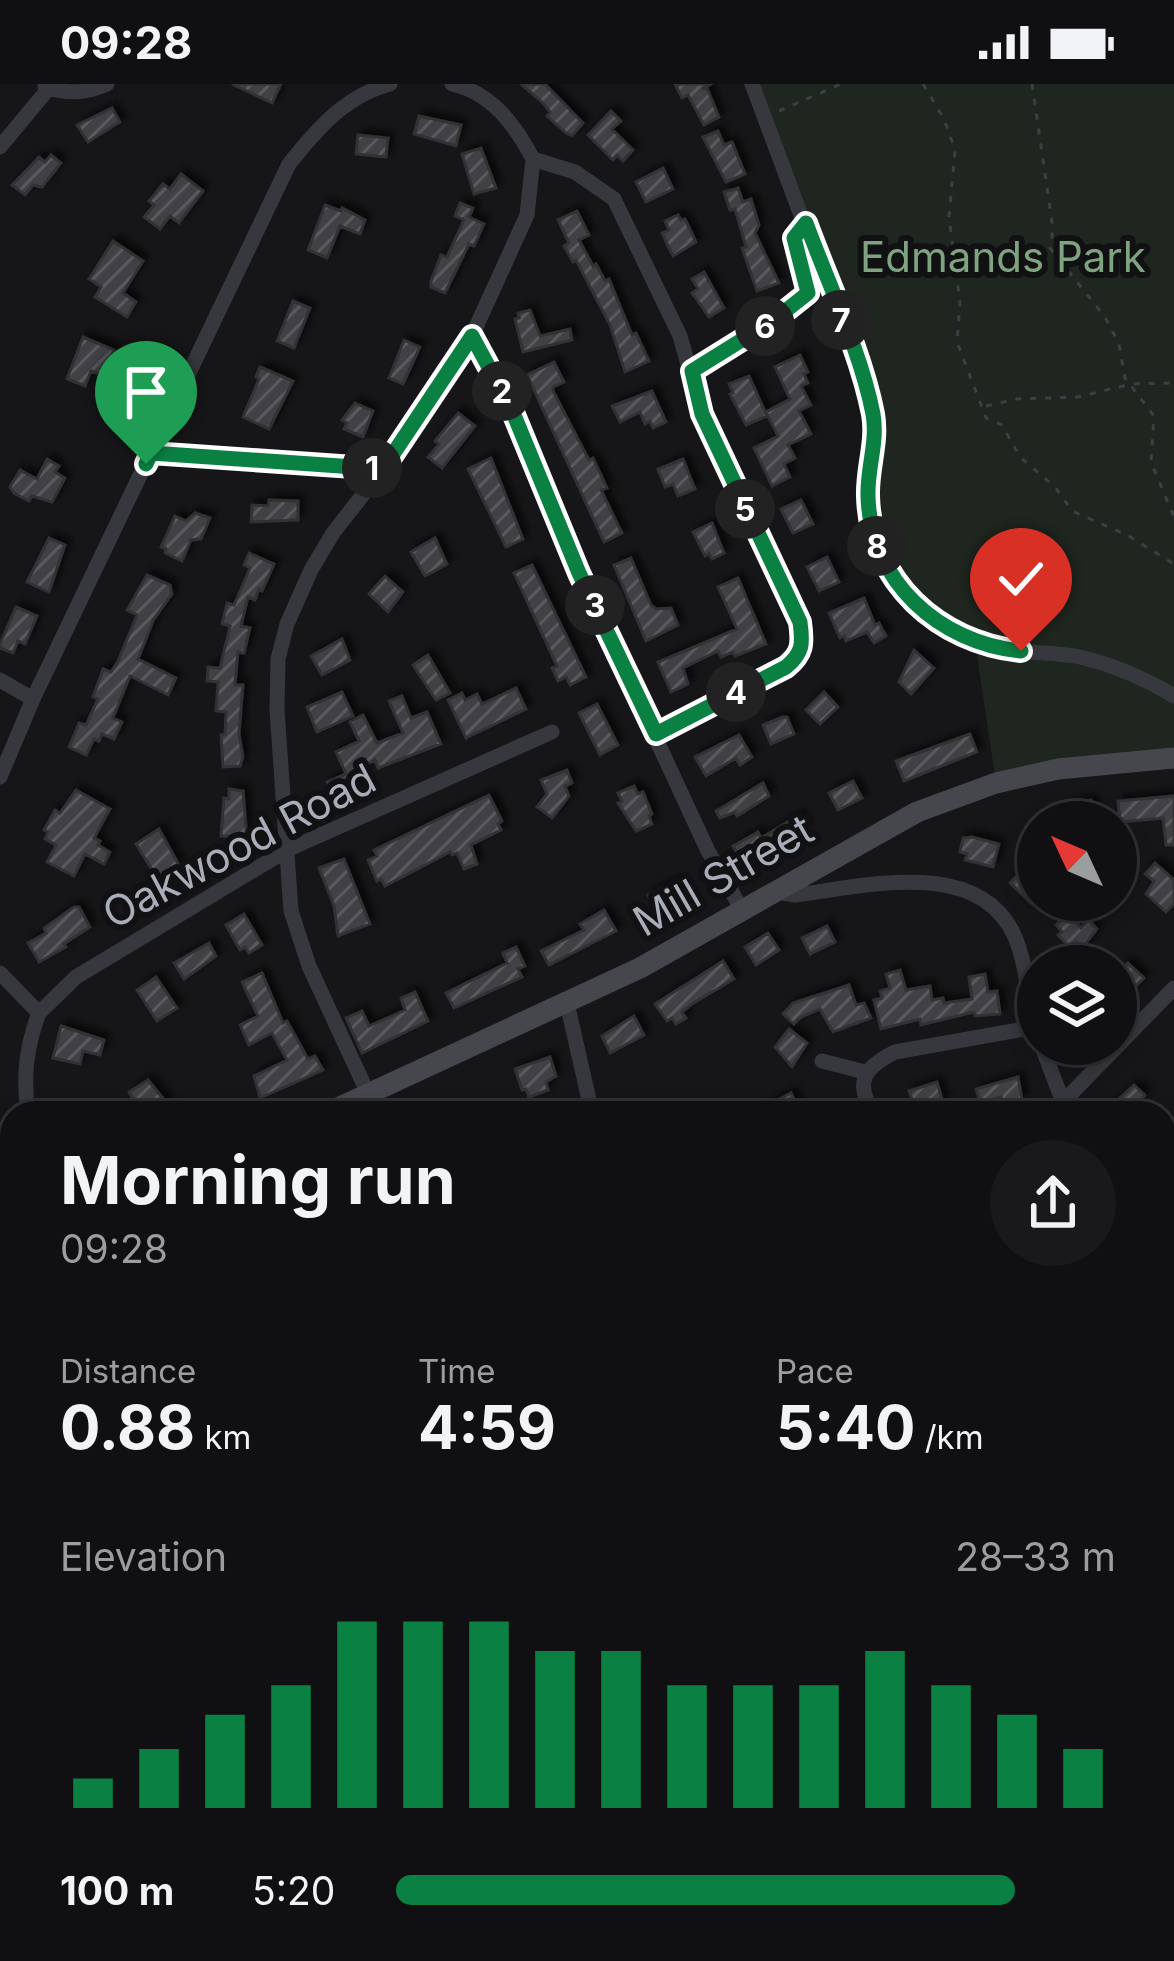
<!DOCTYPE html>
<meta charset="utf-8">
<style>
body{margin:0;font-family:Inter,sans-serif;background:#19191b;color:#f1f3f6;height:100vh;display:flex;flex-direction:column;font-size:45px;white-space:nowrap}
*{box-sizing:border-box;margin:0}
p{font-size:39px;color:#9c9d9f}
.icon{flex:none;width:66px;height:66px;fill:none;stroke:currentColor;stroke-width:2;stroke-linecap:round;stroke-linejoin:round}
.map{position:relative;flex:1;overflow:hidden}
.panel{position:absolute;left:0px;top:1017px;width:1176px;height:861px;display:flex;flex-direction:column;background:#101012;border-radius:36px 36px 0 0;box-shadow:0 6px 18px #0003,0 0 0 3px #303032}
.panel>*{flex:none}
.needle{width:78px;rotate:314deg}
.tools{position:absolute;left:1017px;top:717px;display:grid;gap:24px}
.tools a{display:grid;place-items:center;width:120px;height:120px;border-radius:50%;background:#101012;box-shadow:0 6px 18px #0003,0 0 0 3px #303032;font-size:60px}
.pin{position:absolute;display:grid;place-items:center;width:102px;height:102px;color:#fff;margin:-123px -51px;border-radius:50% 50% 50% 0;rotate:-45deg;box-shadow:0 0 12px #0007}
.pin .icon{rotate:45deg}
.km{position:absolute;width:60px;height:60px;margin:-30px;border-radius:50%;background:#222;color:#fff;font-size:33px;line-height:60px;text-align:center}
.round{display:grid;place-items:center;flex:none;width:126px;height:126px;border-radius:63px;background:#19191b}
.summary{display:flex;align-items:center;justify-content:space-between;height:204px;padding:0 60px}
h1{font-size:66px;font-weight:700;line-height:90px}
.metrics{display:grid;grid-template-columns:repeat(3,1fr);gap:18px;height:204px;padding:12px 60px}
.metrics div{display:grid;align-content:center}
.metrics b{font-size:60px;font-weight:700}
.metrics small{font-size:33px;font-weight:400}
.metrics p{font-size:33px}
.chart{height:336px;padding:24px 60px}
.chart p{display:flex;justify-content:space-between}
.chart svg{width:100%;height:216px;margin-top:12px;stroke:#0b8043;stroke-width:6}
ul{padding:0 60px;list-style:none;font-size:39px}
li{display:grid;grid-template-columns:192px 144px 1fr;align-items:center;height:90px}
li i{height:30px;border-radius:15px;background:#0b8043}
.status{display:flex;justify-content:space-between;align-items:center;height:84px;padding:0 60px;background:#101012;direction:ltr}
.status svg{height:33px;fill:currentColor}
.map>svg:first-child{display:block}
.park{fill:#1e261f}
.water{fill:url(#water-waves)}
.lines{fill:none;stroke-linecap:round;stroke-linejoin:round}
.stream{stroke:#2c353c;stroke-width:4.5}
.building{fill:url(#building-hatch);stroke:#303034;stroke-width:3;filter:url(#shadow)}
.path{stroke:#3d3f44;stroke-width:3;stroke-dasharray:6 9;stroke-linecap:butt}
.street{stroke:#37383d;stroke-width:15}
.secondary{stroke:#45474d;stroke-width:21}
.primary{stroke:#53555c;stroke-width:24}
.route-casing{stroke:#fff;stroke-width:24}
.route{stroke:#0b8043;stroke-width:15}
.labels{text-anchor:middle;stroke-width:12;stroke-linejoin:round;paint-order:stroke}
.park-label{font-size:42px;fill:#7fa381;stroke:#111113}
.street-label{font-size:42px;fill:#a8adb8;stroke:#111113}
</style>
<div class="status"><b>09:28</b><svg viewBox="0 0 49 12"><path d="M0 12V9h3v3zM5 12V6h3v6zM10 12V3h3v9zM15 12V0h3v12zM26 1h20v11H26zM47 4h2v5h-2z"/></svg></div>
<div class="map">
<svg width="1174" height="1877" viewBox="0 0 1174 1877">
<defs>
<pattern id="water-waves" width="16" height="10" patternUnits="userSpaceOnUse" patternTransform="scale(3)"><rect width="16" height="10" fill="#2c353c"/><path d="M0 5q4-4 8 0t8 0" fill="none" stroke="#485056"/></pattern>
<pattern id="building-hatch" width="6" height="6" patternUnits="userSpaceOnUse" patternTransform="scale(3)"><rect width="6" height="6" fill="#404145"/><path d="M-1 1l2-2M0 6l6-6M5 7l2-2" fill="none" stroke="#595a5e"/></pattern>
<filter id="shadow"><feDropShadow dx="5.5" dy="-5.5" stdDeviation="3" flood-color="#0009"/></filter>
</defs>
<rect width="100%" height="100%" fill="#161618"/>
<path class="park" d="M752,0H1174V674L996,699L975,558L927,531L878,462L874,352Z
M12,1356V1498L0,1499V1361Z"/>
<path class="water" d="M460,1866H600L602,1877H462Z"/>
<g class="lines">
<path class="stream" d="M0,1391L12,1407"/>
</g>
<path class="building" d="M232,0H281L272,19Z
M521,0H545L583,39L572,52L566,49L547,32L550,28L543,19Z
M675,0H711L702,5L707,4L719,33L704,41L688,11L682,14Z
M112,24L120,38L88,58L77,41Z
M611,27L621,37L612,45L633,66L623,77L617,71L613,76L588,51Z
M419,32L461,41L456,62L414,50Z
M718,47L724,61L732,58L745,90L726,98L703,53Z
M358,51L388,54L386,73L356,70Z
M481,64L496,104L474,110L462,70Z
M51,71L61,79L42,103L33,101L25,111L12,101L39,73L45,78Z
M663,84L673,105L646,118L636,98Z
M181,90L203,107L179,139L170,132L160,145L144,133L154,121L149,117L163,100L170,105Z
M738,104L743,118L751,115L759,141L755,149L779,199L757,207L742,164L746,163L735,125L730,126L724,108Z
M460,119L473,124L469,133L484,140L474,162L469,160L445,209L431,203V197L441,171L447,173L464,136L455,132Z
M325,121L341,127L342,124L365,136L360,150L340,142L327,174L308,166Z
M577,127L589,151L579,156L593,182L596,180L605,197L609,195L632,251L636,249L649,277L625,288L610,241L576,176L573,178L564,162L569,159L558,136Z
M678,131L681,136L685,135L696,158L673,172L662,149L669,146L665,137Z
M113,157L143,177L123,209L136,218L127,233L95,213L101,203L89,195Z
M704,188L724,224L709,233L692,209L698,205L692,195Z
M293,217L310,224L294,264L277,257Z
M530,226L540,252L570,245L572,256L523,268L515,235L519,234L518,229Z
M83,253L114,266L104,292L91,287L85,302L67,295Z
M404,256L420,263L403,300L389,294Z
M800,271L808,288L804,290L808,299L801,302L811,321L799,327L811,350L788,361L795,374L784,380L790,393L772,402L754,364L778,352L766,328L790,315L775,283Z
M554,278L564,298L553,303V307L589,376L593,374L607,404L601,406L622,449L604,458L527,291Z
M260,283L293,297L269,345L243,333L259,295L256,293Z
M749,292L767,332L746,341L730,310L733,309L729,300Z
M652,307L666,338L653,344L650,337L645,340L640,328L620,338L612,322Z
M355,319L373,327L363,353L344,345L347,339L342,336Z
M458,329L475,342L442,384L428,373L439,360L435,357Z
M491,374L523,455L506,463L468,385Z
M47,375L59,382L55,388L65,394L52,418L32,412L29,417L14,409L10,403L20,386L37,395Z
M683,375L695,405L678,412L673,400L665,403L658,385Z
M269,416L298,417V436L251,438L252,421L268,422Z
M801,416L813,440L793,449L781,425Z
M195,429L210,434L201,455L191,456L182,477L165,469L166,465L161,463L175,432L186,437Z
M712,439L724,469L712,475L709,470L705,472L693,448Z
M49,454L65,461L49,508L27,498Z
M435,454L447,480L425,492L411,468Z
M249,469L274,480L262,507L259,505L255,516L248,513L241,542L250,544L244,569L238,568L235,601H243L239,650L243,673L240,682L223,683L221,651L225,650L226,628L216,627L218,598L207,597L208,583L220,584L230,542L222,540L227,519L234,521L250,484L244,481Z
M827,473L839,498L819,507L807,483Z
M631,474L651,521L656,525L671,524L678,541L646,557L614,481Z
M532,481L586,593L570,601L566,593L558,597L552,584L557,582L514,489Z
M147,491L170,501L172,510L154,535L138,575L176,594L168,611L130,592L113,634L122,638L114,655L102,650L99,657L94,655L86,671L69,663L79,639L86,641L98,615L93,613L103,585L111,588L118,577L137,531L127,526Z
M385,492L403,508L388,528L369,510Z
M738,494L766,560L735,572L733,568L721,573L718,567L683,584L688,600L671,608L658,578L737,545L718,503Z
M864,514L875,541L879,539L886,552L874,559L867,548L846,557L844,552L840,554L829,529Z
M16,523L37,532L25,560L18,557L13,569L0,564V560Z
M342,555L350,576L322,591L311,572Z
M914,566L934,584L911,610L899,598Z
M428,571L450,609L436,616L413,581Z
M516,604L526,625L466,654L448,616L462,609L465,616L477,610L482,620Z
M342,608L353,632L317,648L307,623Z
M824,608L838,623L820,640L806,626Z
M402,612L411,634L427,628L441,660L378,684L375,676L352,688L360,706L335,716L327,698L346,690L336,668L359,657L350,638L363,631L377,659L403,649L389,617Z
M597,620L618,661L600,671L579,629Z
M782,633H787L794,650L771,660L763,641Z
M970,650L977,668L904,697L896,677Z
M739,651L752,673L740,681L736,674L706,692L695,673Z
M567,686L572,699L565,702L569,712L552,734L537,723L547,710L541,696Z
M853,697L862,714L838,726L829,709Z
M763,699L769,712L737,732L735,728L720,734L716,727Z
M634,702L638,710L643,708L652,730L649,732L652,740L636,747L618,719L622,717L618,709Z
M229,705L243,707L247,754L221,752L224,714L229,715Z
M76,706L110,725L94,754L100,757L98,761L110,768L104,780L85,770L74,792L47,778L56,761L45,755L48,748L44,746L55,726L60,729Z
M489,711L502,737L498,740L501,746L471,761L477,780L464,785L457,769L452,771L450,768L385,802L381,795L377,797L368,776L377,772L374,766Z
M1174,712V761H1166L1163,734L1120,738L1118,717Z
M1091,716L1097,735L1065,738L1061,724Z
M799,731L806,742L744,781L733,762L758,748L761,754Z
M159,745L179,781L159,797L136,760Z
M972,753L999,760L993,783L965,776L967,770L960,768L963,754Z
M344,775L370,840L338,852L334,822L319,784Z
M1155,779L1174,796V820L1166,828L1146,810L1154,797L1145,790Z
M1024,784L1038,797V812L1031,819L1010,799Z
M675,797L685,815L658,829L648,811Z
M74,823H79L90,843L64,860L66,863L39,878L28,859L46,849L44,844Z
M604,826L616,847L549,881L541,867L584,846L580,840Z
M244,830L262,861L249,869L245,863L240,866L226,841Z
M1069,830L1081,844L1089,836L1097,845L1082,864L1076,858L1069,863L1058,851L1062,848L1056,841Z
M827,842L835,858L810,870L802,854Z
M768,849L779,866L756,881L745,863Z
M209,859L216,872L184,895L174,879Z
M516,863L525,882L518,885L522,893L454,924L446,909L507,879L503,869Z
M723,877L734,895L692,920L682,928L686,934L676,940L672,934L667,937L655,920Z
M1128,879L1144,894L1116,921V892Z
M900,886L906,906L930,902L932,916L943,914L944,919L972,915L969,893L985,890L988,908L997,907L1000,930L975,932L974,928L921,941L920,935L881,945L874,916L882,914L880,907L890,904L886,890Z
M262,889L283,939L287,937L308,975L315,972L323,986L260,1014L254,992L287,976L272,949L249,961L240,941L258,932L242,898Z
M156,893L177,924L157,937L137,906Z
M849,901L856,921L864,919L871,934L833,948L820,925L801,933L794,940L783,930L793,919Z
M415,908L428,937L362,969L346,934L362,927L369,942L405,926L401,914Z
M634,932L644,951L610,969L602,952Z
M61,942L104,956L100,971L83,967L80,980L53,974Z
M789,945L807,959L792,983L775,963Z
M550,973L556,992L546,998L548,1006L529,1013L526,1005L522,1006L515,985Z
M1018,993L1022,1015L1002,1019L1001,1013L980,1019L976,1005Z
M148,996L170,1023L161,1029H135L129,1020L134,1016L129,1008Z
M937,998L943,1018L916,1026L909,1007Z
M1134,1001L1145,1011L1131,1025L1135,1029H1104Z
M791,1009L801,1029H753Z
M9,1297L12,1336L0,1341V1301Z"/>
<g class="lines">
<path class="path" d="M923,0L944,35L955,66L949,133L960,218L957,258L986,334L1002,341L1020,373L1055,403L1072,427L1127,451L1174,480
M1032,0L1053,145L1050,164L1105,233L1119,260L1125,294L1154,332L1151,378L1174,433
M779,27L841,0
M785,227L808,209L800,177
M986,322L1017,315L1078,313L1131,300L1174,299"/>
<path class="street" d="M452,0C492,9 515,41 533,75L575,88L614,115L680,252L702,330L800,538C803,560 803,569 786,583L656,650
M752,0L865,303C870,318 874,333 875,348C875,384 864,414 874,450C891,511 944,555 1006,565C1031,570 1056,568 1080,573C1114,581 1144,594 1174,612
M45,2C67,11 86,9 107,0
M0,63L49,4
M472,252L512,326L579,489L708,767L741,824
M692,287L774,236
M151,369L383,385
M0,596L33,615
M0,693L33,615L289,80C317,45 345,12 390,0
M776,808L795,811C863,803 979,771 1015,853C1028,884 1028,920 1038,952
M0,889L39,929C26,964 23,992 28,1029
M567,919L592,1029
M39,929L76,893L289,765L552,648
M1041,960L1067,1029
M822,977L865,988
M1062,1019L1174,904
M377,1029L309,882L291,827L277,626L278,575L287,540L311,486L333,449L383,385L472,252L527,131L533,75
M874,1029C853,998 865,983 895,968L1035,943
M1164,1152L1174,1163
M1164,1319L1174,1302
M1164,1463L1174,1474
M1164,1737L1174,1732
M0,1783L12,1768
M631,1866L635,1877
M862,1877L881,1866"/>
<path class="secondary" d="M327,1029L640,884L917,728L996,699L1058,685L1174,674
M0,1184L12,1179
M0,1499L12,1518
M302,1866L312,1877"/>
<path class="primary" d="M1164,1786L1174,1782
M955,1877L977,1866"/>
</g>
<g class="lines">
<defs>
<path id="route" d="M146,380L151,369L383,385L472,252L512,326L579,489L656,650L786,583C803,569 803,560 800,538L702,330L692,287L774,236L808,209L794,154L806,139C828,199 861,268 873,330C878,358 867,384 868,412C870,497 939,559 1021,567"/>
</defs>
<use href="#route" class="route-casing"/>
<use href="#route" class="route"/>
</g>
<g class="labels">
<g class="park-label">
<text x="1003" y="188">Edmands Park</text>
</g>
<g class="street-label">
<text transform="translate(239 762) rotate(-28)" y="15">Oakwood Road</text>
<text transform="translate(723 791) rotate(-30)" y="15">Mill Street</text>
</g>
</g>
</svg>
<div class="tools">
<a><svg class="needle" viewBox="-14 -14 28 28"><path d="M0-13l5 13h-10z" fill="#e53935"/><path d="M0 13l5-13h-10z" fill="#9c9d9f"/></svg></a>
<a><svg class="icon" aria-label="layers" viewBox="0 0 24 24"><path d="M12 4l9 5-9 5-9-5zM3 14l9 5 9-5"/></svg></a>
</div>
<div class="pin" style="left:146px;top:380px;background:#1e9e55"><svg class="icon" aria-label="arrive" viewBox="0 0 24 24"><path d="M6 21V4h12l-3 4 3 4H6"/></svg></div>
<div class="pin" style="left:1021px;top:567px;background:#d93025"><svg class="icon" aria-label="check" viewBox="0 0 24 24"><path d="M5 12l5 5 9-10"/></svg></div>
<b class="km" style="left:372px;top:384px">1</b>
<b class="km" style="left:502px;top:307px">2</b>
<b class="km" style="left:595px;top:521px">3</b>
<b class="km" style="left:736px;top:608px">4</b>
<b class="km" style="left:745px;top:425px">5</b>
<b class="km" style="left:765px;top:242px">6</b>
<b class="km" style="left:841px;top:236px">7</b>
<b class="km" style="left:877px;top:462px">8</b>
<section class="panel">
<div class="summary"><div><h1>Morning run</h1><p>09:28</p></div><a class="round"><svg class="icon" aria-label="share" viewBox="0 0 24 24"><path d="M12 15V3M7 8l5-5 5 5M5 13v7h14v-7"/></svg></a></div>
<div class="metrics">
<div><p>Distance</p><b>0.88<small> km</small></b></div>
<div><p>Time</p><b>4:59</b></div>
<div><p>Pace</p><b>5:40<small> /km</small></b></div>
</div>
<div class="chart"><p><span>Elevation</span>28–33 m</p>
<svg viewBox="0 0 160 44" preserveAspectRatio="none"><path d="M5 44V38M15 44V32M25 44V25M35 44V19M45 44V6M55 44V6M65 44V6M75 44V12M85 44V12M95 44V19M105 44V19M115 44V19M125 44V12M135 44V19M145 44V25M155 44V32"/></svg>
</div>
<ul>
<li><b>100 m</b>5:20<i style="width:86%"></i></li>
</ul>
</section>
</div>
